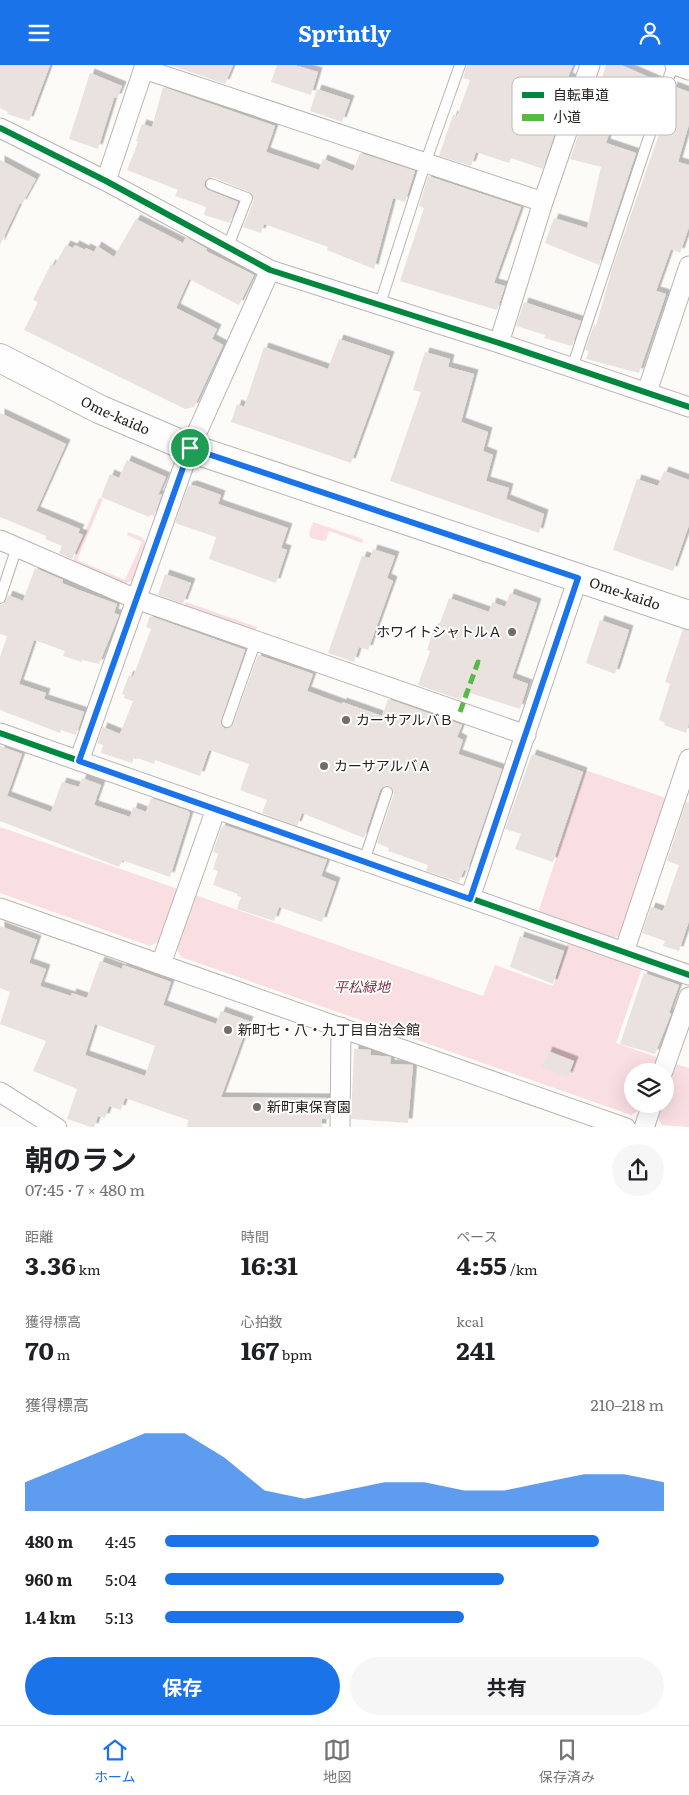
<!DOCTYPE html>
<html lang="ja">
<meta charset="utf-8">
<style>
body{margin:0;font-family:Literata,"Noto Sans JP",serif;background:#f6f6f6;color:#202124;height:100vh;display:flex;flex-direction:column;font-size:19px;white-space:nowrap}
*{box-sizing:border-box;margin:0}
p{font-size:16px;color:#757577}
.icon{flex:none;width:28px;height:28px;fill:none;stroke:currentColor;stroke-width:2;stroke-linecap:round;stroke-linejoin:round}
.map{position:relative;height:1062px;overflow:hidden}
.details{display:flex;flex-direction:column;background:#fff;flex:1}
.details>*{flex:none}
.buttons{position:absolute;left:624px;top:998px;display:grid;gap:10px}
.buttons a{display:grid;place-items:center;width:50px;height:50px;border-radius:50%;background:#fff;box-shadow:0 5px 20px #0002;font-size:25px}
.pin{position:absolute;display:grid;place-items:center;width:42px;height:42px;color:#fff;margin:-21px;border:2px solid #fff;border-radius:50%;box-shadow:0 1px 5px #0007}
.round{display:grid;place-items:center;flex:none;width:52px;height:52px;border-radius:26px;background:#f6f6f6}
.headline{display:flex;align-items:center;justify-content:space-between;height:85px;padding:0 25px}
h1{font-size:28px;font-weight:700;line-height:38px}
.stats{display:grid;grid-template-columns:repeat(3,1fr);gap:8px;height:85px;padding:5px 25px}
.stats div{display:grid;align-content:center}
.stats b{font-size:25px;font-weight:700}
.stats small{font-size:14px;font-weight:400}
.stats p{font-size:14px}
.chart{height:140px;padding:10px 25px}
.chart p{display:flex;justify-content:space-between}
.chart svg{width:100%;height:90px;margin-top:5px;fill:#1a73e8;opacity:.7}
.button{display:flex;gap:10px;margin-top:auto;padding:10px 25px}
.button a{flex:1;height:58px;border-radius:30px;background:#1a73e8;color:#fff;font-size:20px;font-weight:700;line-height:58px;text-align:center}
.button a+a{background:#f6f6f6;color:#202124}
ul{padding:0 25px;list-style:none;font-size:16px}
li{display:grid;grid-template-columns:80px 60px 1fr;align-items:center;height:38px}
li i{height:12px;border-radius:6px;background:#1a73e8}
header{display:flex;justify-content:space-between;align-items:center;height:65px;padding:0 25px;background:#1a73e8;color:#fff;font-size:22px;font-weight:700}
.dock{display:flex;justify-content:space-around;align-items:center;height:70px;border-top:1px solid #e0e0e0;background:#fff;font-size:14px;color:#757577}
.dock a{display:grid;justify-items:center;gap:2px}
.dock .current{color:#1a73e8}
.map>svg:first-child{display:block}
.green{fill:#f9dee2}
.building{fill:#eae2de;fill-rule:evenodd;filter:url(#shadow)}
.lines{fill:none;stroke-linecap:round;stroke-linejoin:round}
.lane-casing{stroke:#b9b6b2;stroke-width:12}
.street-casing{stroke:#b9b6b2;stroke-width:21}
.primary-casing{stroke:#b9b6b2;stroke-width:30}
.lane{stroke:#fffefe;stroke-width:10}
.street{stroke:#fffefe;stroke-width:19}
.primary{stroke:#fffefe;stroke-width:28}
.quiet{stroke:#58b947;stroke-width:5;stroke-dasharray:10 5;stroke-linecap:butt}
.cycleway-casing{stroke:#fff;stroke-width:9}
.cycleway{stroke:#00873e;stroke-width:6}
.route-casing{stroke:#fff;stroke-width:10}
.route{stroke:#1a73e8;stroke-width:6}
.poi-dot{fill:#716d68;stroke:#fff;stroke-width:2}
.labels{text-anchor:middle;stroke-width:4;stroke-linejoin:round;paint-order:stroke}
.street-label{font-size:14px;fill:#26211a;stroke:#fff}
.poi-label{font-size:14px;fill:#26211a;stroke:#fff;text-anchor:start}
.park-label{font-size:14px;font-style:italic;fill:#7b3448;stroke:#fff}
.key{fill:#fff;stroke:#bebcba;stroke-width:1}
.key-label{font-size:14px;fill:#26211a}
</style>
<header><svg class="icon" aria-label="menu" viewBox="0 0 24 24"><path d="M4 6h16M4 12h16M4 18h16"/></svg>Sprintly<svg class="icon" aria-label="person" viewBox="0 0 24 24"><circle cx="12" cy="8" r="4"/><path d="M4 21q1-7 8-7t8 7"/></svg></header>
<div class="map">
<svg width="689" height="1063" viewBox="0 0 689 1063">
<defs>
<filter id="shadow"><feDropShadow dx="4.5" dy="-4.5" stdDeviation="0" flood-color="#0004"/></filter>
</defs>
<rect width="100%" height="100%" fill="#fdfbf8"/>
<path class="green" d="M99,433L103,434L77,495L125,515L142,477L127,470L128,467L142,472L146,478L133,515L125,519L73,496Z
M313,457L363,474L362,478L329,466L326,475L322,476L311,473L309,469Z
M186,537L257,562L255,566L184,541Z
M585,705L666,733L620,870L612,874L538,848Z
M0,762L178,824L160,876L150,881L0,828Z
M195,830L483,931L495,900L553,921L568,877L642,903L616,978L659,993L654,1006H632V1039H643L640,1045L631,1050L181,892L176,882Z
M676,999L689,1003V1062L662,1060L657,1051L662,1039H665V1029Z"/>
<path class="building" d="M0,0H50L29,56L7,49L8,47L0,43Z
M170,0H233L225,19Z
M277,0H294L318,7L311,30L271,17Z
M467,0H573L568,12L573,14L543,104L511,93L509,98L476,87L471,101L439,91L453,50L457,51L470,15L463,13Z
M606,0H621L660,17L652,41L622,30L606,78L636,88L599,200L545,178L554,153L587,163L601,102L570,94L595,21L599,23Z
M90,8L122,21L117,33H114L98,84L69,74Z
M673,21L689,27V59L678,97L689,100V162L680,188L671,184L656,226L666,229L639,308L586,294L589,286L585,285L594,260L596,261L612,204L667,46L665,45Z
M163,22L275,61L266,87L319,105L323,94L353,106L360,88L415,106L405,137L393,133L374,204L327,185L328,182L264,159L261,168L243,162L254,135L249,127L213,112L205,116L204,121L208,125L238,137L230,158L204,150L206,142L175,131L178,125L127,105L138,77L136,76L142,59L152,62Z
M317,24L350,35L342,57L310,46Z
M0,95L36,114L22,139L20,138L0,180Z
M428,111L521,142L494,218L505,221L497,245L400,216L424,143L419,141Z
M136,154L183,178L186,172L207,184L206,186L254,210L239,240L189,214L176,243L217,264L212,274L223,280L194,342L185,344L24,265L38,237L33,235L51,199L54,201L66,180L73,183L75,180L85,185L86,183L94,187L97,181L114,192Z
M524,237L581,256L572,281L544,273L545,270L516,261Z
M339,274L390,291L351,398L231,357L237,339L244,342L264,282L328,304Z
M425,287L450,294L448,302L474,309L461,357L488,367L483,386L493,390L486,416L509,423L506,434L544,449L539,468L390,416L421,327L413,325Z
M0,348L66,379L36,446L80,464L78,468L83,470L72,494L59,488L62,481L45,474L46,471L0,452Z
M127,395L166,412L158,430L162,429L154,451L150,450L149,452L101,432L110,409L119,413Z
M664,406L689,415V460L673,506L613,485L637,414L658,421Z
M193,420L221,430L218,439L288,463L281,483L287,485L276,518L209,494L216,472L175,458L188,421Z
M373,484L395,491L387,513L393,516L368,585L359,582L354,597L328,588L362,491L370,493Z
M35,503L63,515L62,518L76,524L117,539L114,548L119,550L99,599L82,595V597L63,591L65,586L34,575L19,619L46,628L44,634L84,647L76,670L61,665L60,668L0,645V592L7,571L0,569V540L5,538L8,530L23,536Z
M165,509L191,518L183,539L158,530Z
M510,528L537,538L512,613L528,619L520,644L464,626L461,635L418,620L430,586L427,585L434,563L438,564L449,533L489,547L492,537L505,542Z
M150,551L245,585L221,655L222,661L225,664L233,659L258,590L313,609L307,626L342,639V637L382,651L388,634L462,660L457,672L463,675L458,689L502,704L467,806L464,805L459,817L426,806L428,800L388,786L389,783L377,778L394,729L390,721L385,720L380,725L364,773L302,748L297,761L262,748L267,735L240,725L249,699L209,685L200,711L155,695L154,699L134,692L132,698L101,688L103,680L97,678L103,662L120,669L133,636L124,633L125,630L122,629L129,610L133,612L151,564L146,562Z
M600,555L629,565L615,609L586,598Z
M683,564L689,565V658L686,668L664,660L665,658L659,655L670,619L665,617Z
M0,681L22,689L7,731L51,747L62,717L79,722L82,713L101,720L94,740L130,752L133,742L146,747L151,733L188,746L190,748L170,812L122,795L119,802L0,756Z
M532,689L583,707L553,797L515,784L521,769L505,764Z
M686,737L689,738V856L679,886L663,881L665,876L642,868L651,842L663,846L679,800L667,796Z
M224,760L327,795L321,811L336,817L322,857L279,842L274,856L237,844L241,832L237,831L238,829L213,820L218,806L213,804L218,789L213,787L221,763Z
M0,861L37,875L29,898L46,904L40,921L71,931L72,928L87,933L100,896L122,904L123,900L171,917L163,940L216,959L221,946L249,956L221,1032L329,1033V1054H322V1063H187L188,1055L125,1033L121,1045L109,1041L105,1053L98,1051L94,1063L67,1054L77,1024L33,1006L46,976L0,959L10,927L0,923ZM95,959L155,981L145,1011L85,990Z
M520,871L564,886L553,919L510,902Z
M644,908L679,920L669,948L671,949L655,989L620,979Z
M354,984L371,985L370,990L391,992L390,999L413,1000L408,1058L351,1054Z
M548,986L574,996L568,1012L542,1002Z"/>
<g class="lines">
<defs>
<path id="lane" d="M211,119L247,133L228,181
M380,239L426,96L460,0
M572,303L673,0
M0,533L17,482
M227,657L256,575
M364,796L387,727"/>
<path id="street" d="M675,0L689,5
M144,4L543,137
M0,63L106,116L270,205L499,278L689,342
M106,116L145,0
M499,278L543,137L590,0
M647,327L689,201
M0,475L136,534L526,670
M0,668L689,910
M79,696L190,383L270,205
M470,833L578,513
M0,843L626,1063
M624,887L689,694
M161,899L216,744
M663,1006L689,932
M0,1027L57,1063
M340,1063L341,962
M644,1063L652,1039"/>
<g id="primary">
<path id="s1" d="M0,293L99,344L190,383L689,550"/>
</g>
</defs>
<use href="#lane" class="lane-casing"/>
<use href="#street" class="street-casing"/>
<use href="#primary" class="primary-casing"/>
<use href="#lane" class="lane"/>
<use href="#street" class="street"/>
<use href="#primary" class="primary"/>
<path class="quiet" d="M460,647L478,597L482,599"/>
<defs>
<path id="cycleway" d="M0,63L106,116L270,205L499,278L689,342
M0,668L689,910"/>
</defs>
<use href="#cycleway" class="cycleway-casing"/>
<use href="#cycleway" class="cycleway"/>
</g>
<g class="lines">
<defs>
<path id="route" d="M190,383L578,513L470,834L79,696Z"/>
</defs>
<use href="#route" class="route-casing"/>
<use href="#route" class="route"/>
</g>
<g class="poi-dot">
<circle cx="512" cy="567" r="5"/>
<circle cx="346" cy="655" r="5"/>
<circle cx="324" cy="701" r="5"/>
<circle cx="228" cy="965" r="5"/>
<circle cx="257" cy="1042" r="5"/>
</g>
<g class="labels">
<g class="street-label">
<text dy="5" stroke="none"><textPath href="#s1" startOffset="129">Ome-kaido</textPath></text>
<text dy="5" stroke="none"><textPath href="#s1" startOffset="669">Ome-kaido</textPath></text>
</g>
<g class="poi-label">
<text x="502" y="572" text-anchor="end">ホワイトシャトルＡ</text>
<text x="356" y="660">カーサアルバＢ</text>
<text x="334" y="706">カーサアルバＡ</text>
<text x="238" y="970">新町七・八・九丁目自治会館</text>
<text x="267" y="1047">新町東保育園</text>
</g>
<g class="park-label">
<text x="362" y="927">平松緑地</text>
</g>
</g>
<rect x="512" y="12" width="164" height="58" rx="8" class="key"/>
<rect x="522" y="27" width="22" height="6" fill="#00873e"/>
<rect x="522" y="49" width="22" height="7" fill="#58b947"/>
<g class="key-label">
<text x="553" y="35">自転車道</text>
<text x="553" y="57">小道</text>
</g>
</svg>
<div class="buttons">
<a><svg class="icon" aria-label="layers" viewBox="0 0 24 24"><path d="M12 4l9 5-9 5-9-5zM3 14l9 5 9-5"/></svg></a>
</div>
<div class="pin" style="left:190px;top:383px;background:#1e9e55"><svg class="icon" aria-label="arrive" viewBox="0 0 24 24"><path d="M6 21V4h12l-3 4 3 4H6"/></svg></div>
</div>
<section class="details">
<div class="headline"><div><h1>朝のラン</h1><p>07:45 · 7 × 480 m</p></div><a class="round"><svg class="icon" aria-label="share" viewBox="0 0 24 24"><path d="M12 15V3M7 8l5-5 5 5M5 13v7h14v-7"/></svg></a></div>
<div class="stats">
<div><p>距離</p><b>3.36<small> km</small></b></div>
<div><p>時間</p><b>16:31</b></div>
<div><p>ペース</p><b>4:55<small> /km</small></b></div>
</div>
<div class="stats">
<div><p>獲得標高</p><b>70<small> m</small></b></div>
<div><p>心拍数</p><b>167<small> bpm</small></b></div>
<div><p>kcal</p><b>241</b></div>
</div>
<div class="chart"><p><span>獲得標高</span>210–218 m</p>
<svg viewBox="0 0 160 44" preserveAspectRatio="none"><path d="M0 44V30L10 22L20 14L30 6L40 6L50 18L60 34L70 38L80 34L90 30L100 30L110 34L120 34L130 30L140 26L150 26L160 30V44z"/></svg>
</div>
<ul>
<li><b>480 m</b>4:45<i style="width:87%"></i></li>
<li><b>960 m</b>5:04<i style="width:68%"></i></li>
<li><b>1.4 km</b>5:13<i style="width:60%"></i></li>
</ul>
<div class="button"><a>保存</a><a>共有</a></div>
</section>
<nav class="dock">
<a class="current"><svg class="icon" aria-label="home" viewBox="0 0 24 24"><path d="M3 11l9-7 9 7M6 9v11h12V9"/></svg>ホーム</a>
<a><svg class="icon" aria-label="map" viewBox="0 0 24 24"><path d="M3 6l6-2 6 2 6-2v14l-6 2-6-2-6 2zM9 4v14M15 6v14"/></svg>地図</a>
<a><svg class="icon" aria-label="saved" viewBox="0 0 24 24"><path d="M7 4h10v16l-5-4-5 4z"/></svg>保存済み</a>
</nav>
